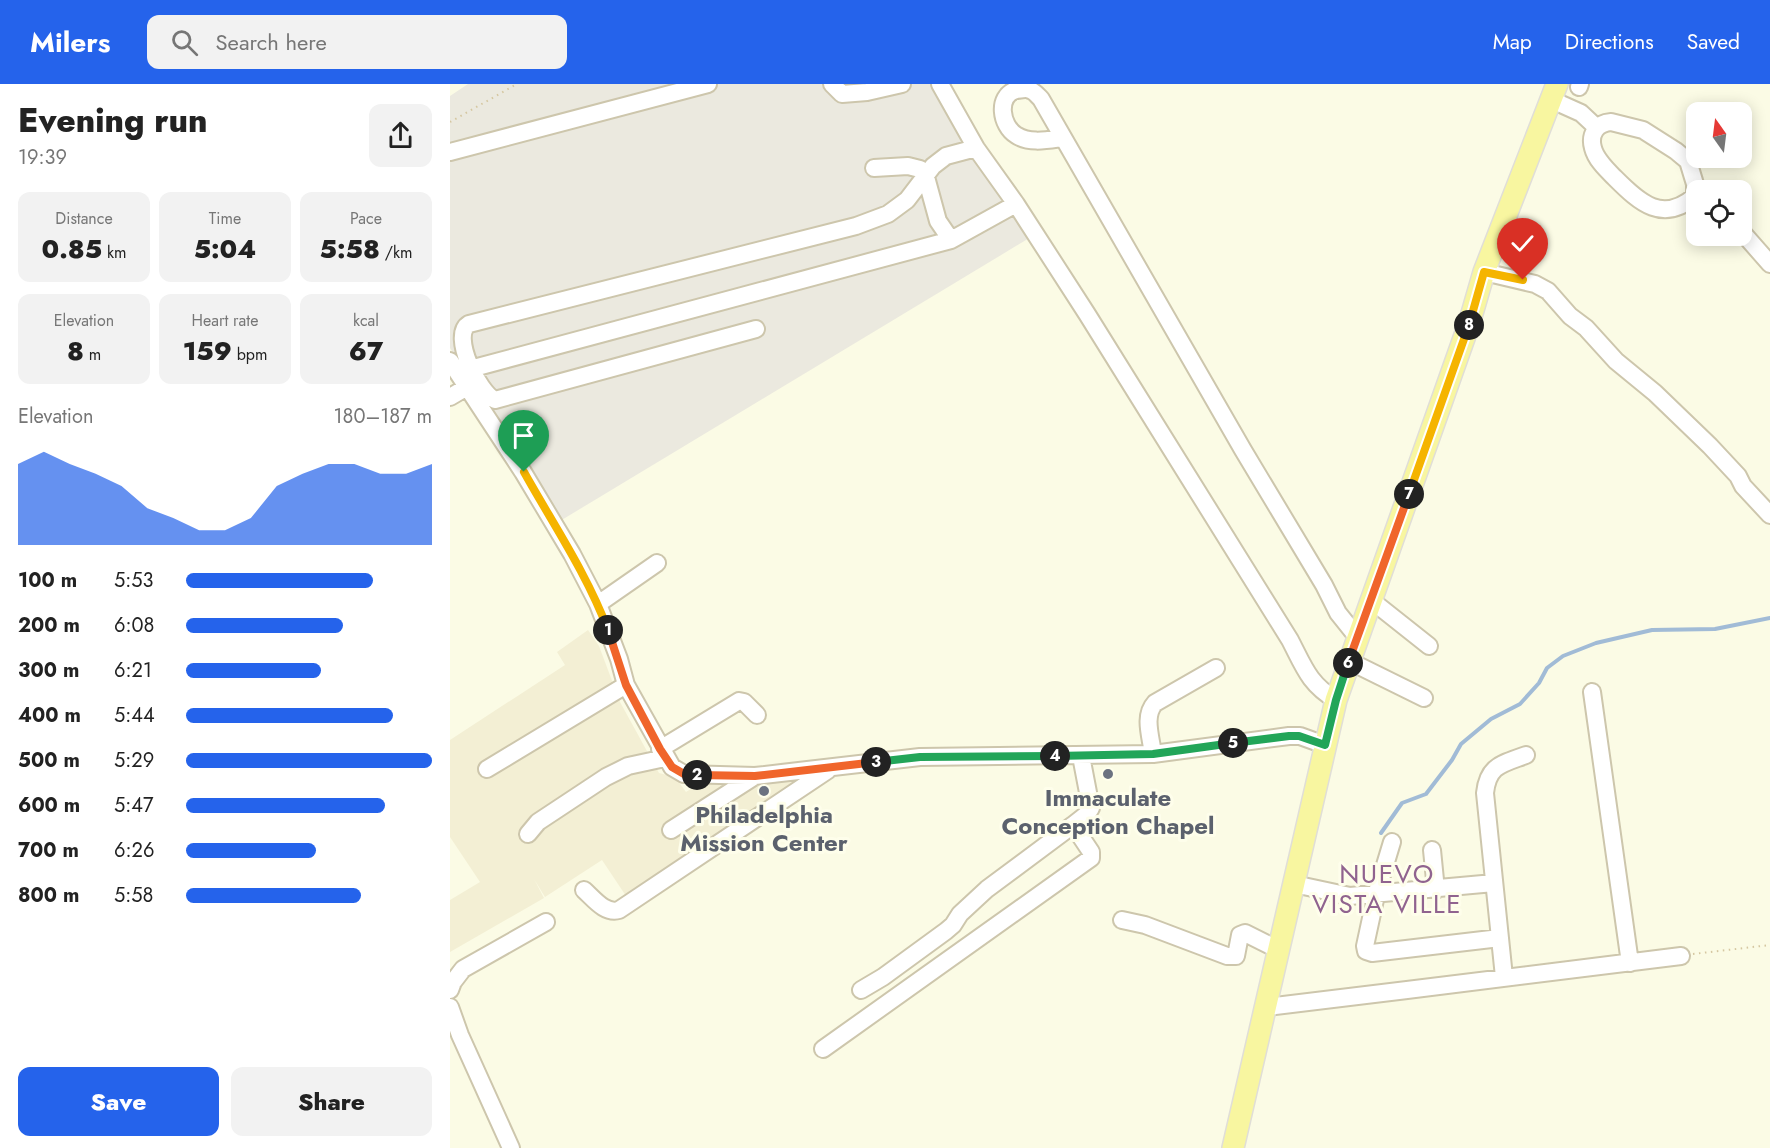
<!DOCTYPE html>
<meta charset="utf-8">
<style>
body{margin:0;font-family:Jost,sans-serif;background:#f2f2f2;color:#222;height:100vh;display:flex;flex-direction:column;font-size:22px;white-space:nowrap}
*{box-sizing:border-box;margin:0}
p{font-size:20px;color:#767676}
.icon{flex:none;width:33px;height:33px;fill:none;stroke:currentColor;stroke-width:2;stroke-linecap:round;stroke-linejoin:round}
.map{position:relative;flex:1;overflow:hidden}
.details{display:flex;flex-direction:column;background:#fff;width:450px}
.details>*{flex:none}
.needle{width:39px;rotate:346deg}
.controls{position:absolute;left:1236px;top:18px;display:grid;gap:12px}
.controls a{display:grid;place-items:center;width:66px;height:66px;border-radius:12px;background:#fff;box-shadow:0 3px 15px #0003;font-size:30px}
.pin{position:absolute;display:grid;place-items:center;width:51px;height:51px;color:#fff;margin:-62px -26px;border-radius:50% 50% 50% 0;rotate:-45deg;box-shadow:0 0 6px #0007}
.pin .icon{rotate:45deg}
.km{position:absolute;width:30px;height:30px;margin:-15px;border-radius:50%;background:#222;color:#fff;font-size:16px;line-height:30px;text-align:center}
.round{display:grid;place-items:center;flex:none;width:63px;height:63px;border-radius:12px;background:#f2f2f2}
.summary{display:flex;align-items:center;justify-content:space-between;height:102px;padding:0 18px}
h1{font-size:33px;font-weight:800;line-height:45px}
.stats{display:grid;grid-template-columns:repeat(3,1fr);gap:9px;height:102px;padding:6px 18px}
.stats div{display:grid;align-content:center;border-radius:12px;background:#f2f2f2;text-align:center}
.stats b{font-size:26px;font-weight:800}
.stats small{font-size:16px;font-weight:400}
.stats p{font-size:16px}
.chart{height:168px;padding:12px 18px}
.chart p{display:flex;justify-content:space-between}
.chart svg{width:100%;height:108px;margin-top:6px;fill:#2563eb;opacity:.7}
.button{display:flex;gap:12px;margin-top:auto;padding:12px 18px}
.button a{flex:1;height:69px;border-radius:12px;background:#2563eb;color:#fff;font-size:24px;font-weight:800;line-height:69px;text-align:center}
.button a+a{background:#f2f2f2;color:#222}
ul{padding:0 18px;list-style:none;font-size:20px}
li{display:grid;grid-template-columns:96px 72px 1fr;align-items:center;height:45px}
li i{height:15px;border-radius:8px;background:#2563eb}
header{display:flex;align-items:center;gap:36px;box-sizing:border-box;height:84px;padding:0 30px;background:#2563eb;color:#fff}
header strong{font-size:28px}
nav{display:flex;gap:33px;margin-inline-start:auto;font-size:21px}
.search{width:420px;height:54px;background:#f2f2f2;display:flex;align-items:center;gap:15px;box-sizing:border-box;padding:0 21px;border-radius:12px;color:#767676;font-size:22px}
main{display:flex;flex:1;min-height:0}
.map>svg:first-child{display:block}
.residential{fill:#f3efd4}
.industrial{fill:#ebe9df}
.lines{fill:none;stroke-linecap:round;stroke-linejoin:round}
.stream{stroke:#a1bbd6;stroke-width:4}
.minor-casing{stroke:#cdc6ac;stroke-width:20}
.major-casing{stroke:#e0ded7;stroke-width:24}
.path{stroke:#d5c7a1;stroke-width:2;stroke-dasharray:1.5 4.5;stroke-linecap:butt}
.minor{stroke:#fff;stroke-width:16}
.major{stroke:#f8f6a0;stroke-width:21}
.split-1-casing{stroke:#fff;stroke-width:12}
.split-2-casing{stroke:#fff;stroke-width:12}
.split-3-casing{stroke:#fff;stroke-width:12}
.split-4-casing{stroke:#fff;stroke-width:12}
.split-5-casing{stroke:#fff;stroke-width:12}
.split-6-casing{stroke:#fff;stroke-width:12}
.split-7-casing{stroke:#fff;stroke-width:12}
.split-8-casing{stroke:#fff;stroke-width:12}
.split-9-casing{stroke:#fff;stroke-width:12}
.split-1{stroke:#f5b400;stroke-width:8}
.split-2{stroke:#f0652b;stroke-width:8}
.split-3{stroke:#f0652b;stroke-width:8}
.split-4{stroke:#22a559;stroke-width:8}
.split-5{stroke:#22a559;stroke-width:8}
.split-6{stroke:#22a559;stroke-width:8}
.split-7{stroke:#f0652b;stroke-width:8}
.split-8{stroke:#f5b400;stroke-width:8}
.split-9{stroke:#f5b400;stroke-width:8}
.worship-dot{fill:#6b7280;stroke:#fefeeb;stroke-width:2}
.labels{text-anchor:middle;stroke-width:6;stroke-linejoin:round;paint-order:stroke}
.worship-label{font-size:24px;font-weight:bold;fill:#5b616d;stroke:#fefeeb}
.neighbourhood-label{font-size:26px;letter-spacing:1.5px;fill:#90638f;stroke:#fefeeb}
</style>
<header>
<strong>Milers</strong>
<div class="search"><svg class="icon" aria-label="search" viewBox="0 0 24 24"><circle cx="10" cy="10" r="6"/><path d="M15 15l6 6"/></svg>Search here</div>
<nav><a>Map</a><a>Directions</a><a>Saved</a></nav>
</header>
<main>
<section class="details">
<div class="summary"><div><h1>Evening run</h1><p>19:39</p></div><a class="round"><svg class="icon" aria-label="share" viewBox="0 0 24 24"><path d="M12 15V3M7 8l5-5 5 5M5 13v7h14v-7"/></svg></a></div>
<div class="stats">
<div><p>Distance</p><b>0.85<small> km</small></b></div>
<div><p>Time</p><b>5:04</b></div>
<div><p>Pace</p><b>5:58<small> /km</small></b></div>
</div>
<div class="stats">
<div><p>Elevation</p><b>8<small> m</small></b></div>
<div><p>Heart rate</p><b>159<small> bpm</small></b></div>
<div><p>kcal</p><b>67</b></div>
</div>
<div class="chart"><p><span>Elevation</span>180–187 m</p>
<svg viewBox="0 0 160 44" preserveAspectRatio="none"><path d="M0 44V11L10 6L20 11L30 15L40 20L50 29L60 33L70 38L80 38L90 33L100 20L110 15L120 11L130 11L140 15L150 15L160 11V44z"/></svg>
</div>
<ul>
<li><b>100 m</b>5:53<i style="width:76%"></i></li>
<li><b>200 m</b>6:08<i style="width:64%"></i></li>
<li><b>300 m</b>6:21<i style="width:55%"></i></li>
<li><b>400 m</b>5:44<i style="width:84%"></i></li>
<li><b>500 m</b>5:29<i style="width:100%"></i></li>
<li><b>600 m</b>5:47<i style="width:81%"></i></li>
<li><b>700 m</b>6:26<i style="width:53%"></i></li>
<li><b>800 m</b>5:58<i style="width:71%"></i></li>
</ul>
<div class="button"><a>Save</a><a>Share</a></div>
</section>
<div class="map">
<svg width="1320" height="1064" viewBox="0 0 1320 1064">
<rect width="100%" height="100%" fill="#fbfbe5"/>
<path class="residential" d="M138,546L149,562L170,618L209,689L225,693L236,708L260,693L351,694L176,812L152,776L95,813L84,795L94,814L0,868V816L30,798L0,753V656L115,581L107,568Z"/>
<path class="industrial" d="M18,0H482L581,153L110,437L0,264V12Z"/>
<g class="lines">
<path class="stream" d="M931,749L952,719L976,710L1002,676L1011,660L1041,635L1070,620L1089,599L1097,584L1113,572L1146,559L1202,546L1265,545L1320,534"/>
<defs>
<path id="minor" d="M382,0L392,10L417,8L452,0
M490,0L526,64L566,120L637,230L840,556C854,583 859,600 886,616
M1129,3L1130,0
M1102,16L1131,29L1146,43
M1161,38L1193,46L1226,67L1238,77L1245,100V112C1213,140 1190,119 1165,94C1157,86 1146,76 1143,64C1139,50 1147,39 1161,38Z
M612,54C598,56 579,60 566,51C551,42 546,12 566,6C570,6 576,4 580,6C584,7 588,12 591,15L793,366L874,501L888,529L908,554
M0,68L258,0
M424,84L458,82L470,85L476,93L488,137L501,156
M1292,148L1320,180
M1034,188L1085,200L1098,207L1120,232L1136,244L1166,277L1205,309L1260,362L1288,392L1293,402L1320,431
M306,245L45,316C29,309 0,251 19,240L406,142L438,130L457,116L483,82L496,72L526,64
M0,277L73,388L122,470L148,520L169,575L176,601L222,683L234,690L305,692L470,673L703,670L839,652H850L875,661
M20,285L501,156L566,120
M0,313L17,303
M921,516L979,562
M148,520L207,479
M899,577L974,614
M1142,608L1180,879
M210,665L289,617L294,618L307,631
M703,670C701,653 693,632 705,619L766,584
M37,685L176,601
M221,746L305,692
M78,750L88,738L156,693L178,682L215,674
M942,758L926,811L915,862L916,867L922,869L1050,854
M982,766L986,806
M844,800L900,812L1044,799
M134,806C144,815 155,830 169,826L378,686
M672,836L695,841L777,872H786L790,851L795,849L829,866
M1054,893L1035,709C1038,681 1052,680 1076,671
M0,906L3,898L13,885L96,838
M411,906L433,893L496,847L503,841L510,830L537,805L623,741
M0,923L10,951L61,1064
M817,923C955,906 1093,890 1231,872
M373,965L641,774V768L623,741L637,730L641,724L631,672"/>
<path id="major" d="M783,1064L886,616L1019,240L1034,188L1107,0"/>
</defs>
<use href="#minor" class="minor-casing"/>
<use href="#major" class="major-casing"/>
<path class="path" d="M0,38L67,0
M1243,870L1320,861"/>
<use href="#minor" class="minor"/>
<use href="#major" class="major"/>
</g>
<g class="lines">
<defs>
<path id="split-1" d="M74,388C103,440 137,490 158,546"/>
<path id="split-2" d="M158,546L176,601L210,665L222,683L234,690L247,691"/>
<path id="split-3" d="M247,691L305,692L426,678"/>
<path id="split-4" d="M426,678L470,673L605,672"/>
<path id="split-5" d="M605,672L703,670L783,659"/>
<path id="split-6" d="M783,659L839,652H849L875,661L886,616L898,579"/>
<path id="split-7" d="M898,579L959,410"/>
<path id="split-8" d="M959,410L1019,241"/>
<path id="split-9" d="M1019,241L1034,188L1073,196"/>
</defs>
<use href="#split-1" class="split-1-casing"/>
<use href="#split-2" class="split-2-casing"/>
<use href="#split-3" class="split-3-casing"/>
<use href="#split-4" class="split-4-casing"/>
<use href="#split-5" class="split-5-casing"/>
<use href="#split-6" class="split-6-casing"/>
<use href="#split-7" class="split-7-casing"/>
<use href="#split-8" class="split-8-casing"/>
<use href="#split-9" class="split-9-casing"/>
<use href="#split-1" class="split-1"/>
<use href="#split-2" class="split-2"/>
<use href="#split-3" class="split-3"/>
<use href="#split-4" class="split-4"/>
<use href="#split-5" class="split-5"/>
<use href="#split-6" class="split-6"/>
<use href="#split-7" class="split-7"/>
<use href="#split-8" class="split-8"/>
<use href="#split-9" class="split-9"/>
</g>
<g class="worship-dot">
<circle cx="658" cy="690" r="6"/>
<circle cx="314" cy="707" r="6"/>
</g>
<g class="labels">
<g class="worship-label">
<text x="658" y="722">Immaculate<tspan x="658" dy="28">Conception Chapel</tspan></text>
<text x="314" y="739">Philadelphia<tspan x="314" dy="28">Mission Center</tspan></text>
</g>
<g class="neighbourhood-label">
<text x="937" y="799">NUEVO<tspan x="937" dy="30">VISTA VILLE</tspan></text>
</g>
</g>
</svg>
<div class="controls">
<a><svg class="needle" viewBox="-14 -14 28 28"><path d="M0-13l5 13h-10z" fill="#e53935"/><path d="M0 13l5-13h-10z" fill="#767676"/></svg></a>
<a><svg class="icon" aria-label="locate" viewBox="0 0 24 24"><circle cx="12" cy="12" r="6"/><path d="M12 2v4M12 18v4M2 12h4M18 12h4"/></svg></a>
</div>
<div class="pin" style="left:74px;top:388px;background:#1e9e55"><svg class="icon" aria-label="arrive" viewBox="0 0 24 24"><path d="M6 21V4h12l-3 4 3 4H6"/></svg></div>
<div class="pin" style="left:1073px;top:196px;background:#d93025"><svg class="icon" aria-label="check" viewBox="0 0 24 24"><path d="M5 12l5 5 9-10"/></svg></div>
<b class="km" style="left:158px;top:546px">1</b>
<b class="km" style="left:247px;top:691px">2</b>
<b class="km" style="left:426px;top:678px">3</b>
<b class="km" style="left:605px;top:672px">4</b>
<b class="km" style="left:783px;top:659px">5</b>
<b class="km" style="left:898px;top:579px">6</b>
<b class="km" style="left:959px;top:410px">7</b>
<b class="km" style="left:1019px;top:241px">8</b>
</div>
</main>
